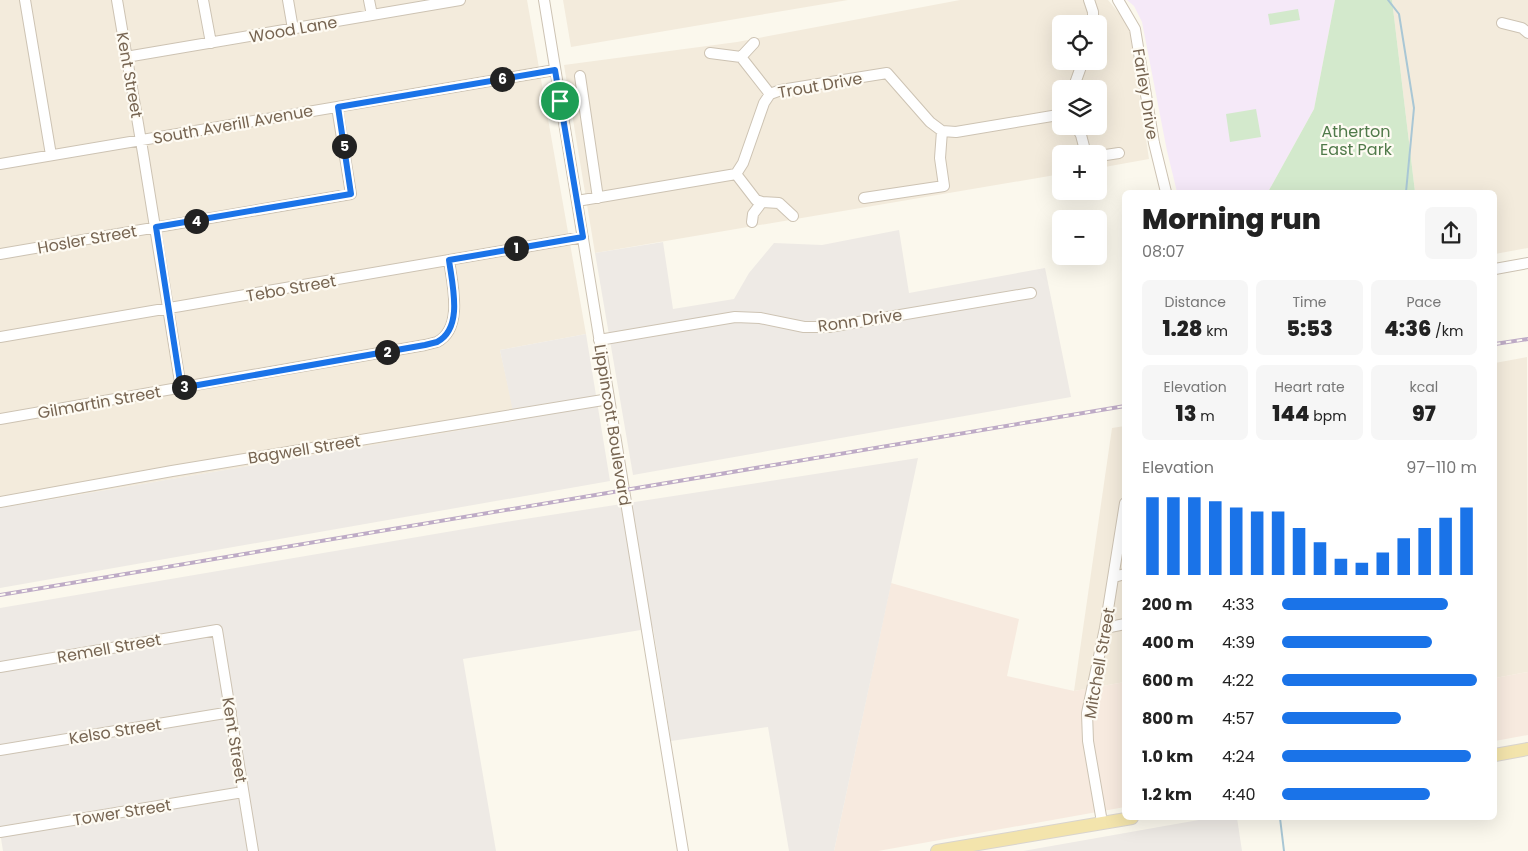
<!DOCTYPE html>
<meta charset="utf-8">
<style>
body{margin:0;font-family:Poppins,sans-serif;background:#f6f6f6;color:#222;height:100vh;display:flex;flex-direction:column;font-size:19px;white-space:nowrap}
*{box-sizing:border-box;margin:0}
p{font-size:16px;color:#767676}
.icon{flex:none;width:28px;height:28px;fill:none;stroke:currentColor;stroke-width:2;stroke-linecap:round;stroke-linejoin:round}
.map{position:relative;flex:1;overflow:hidden}
.details{position:absolute;left:1122px;top:190px;width:375px;height:630px;display:flex;flex-direction:column;background:#fff;border-radius:8px;box-shadow:0 5px 20px #0002}
.details>*{flex:none}
.controls{position:absolute;left:1052px;top:15px;display:grid;gap:10px}
.controls a{display:grid;place-items:center;width:55px;height:55px;border-radius:8px;background:#fff;box-shadow:0 5px 20px #0002;font-size:25px}
.pin{position:absolute;display:grid;place-items:center;width:42px;height:42px;color:#fff;margin:-21px;border:2px solid #fff;border-radius:50%;box-shadow:0 1px 5px #0007}
.km{position:absolute;width:25px;height:25px;margin:-12px;border-radius:50%;background:#222;color:#fff;font-size:14px;line-height:25px;text-align:center}
.round{display:grid;place-items:center;flex:none;width:52px;height:52px;border-radius:8px;background:#f6f6f6}
.summary{display:flex;align-items:center;justify-content:space-between;height:85px;padding:0 20px}
h1{font-size:28px;font-weight:800;line-height:38px}
.metrics{display:grid;grid-template-columns:repeat(3,1fr);gap:8px;height:85px;padding:5px 20px}
.metrics div{display:grid;align-content:center;border-radius:8px;background:#f6f6f6;text-align:center}
.metrics b{font-size:21px;font-weight:800}
.metrics small{font-size:14px;font-weight:400}
.metrics p{font-size:14px}
.chart{height:140px;padding:10px 20px}
.chart p{display:flex;justify-content:space-between}
.chart svg{width:100%;height:90px;margin-top:5px;stroke:#1a73e8;stroke-width:6}
ul{padding:0 20px;list-style:none;font-size:16px}
li{display:grid;grid-template-columns:80px 60px 1fr;align-items:center;height:38px}
li i{height:12px;border-radius:6px;background:#1a73e8}
.map>svg:first-child{display:block}
.residential{fill:#f3ebdc;fill-rule:evenodd}
.commercial{fill:#f7eadf}
.industrial{fill:#eeeae5}
.education{fill:#f5e9f8}
.green{fill:#d3e9cc}
.lines{fill:none;stroke-linecap:round;stroke-linejoin:round}
.stream{stroke:#a9c7d5;stroke-width:2}
.minor-casing{stroke:#cdc3b3;stroke-width:12}
.major-casing{stroke:#d9d4ce;stroke-width:14}
.minor{stroke:#fff;stroke-width:10}
.major{stroke:#f3e4ac;stroke-width:12}
.rail-casing{stroke:#beabc6;stroke-width:4}
.rail{stroke:#fefbf3;stroke-width:2;stroke-dasharray:5.5;stroke-linecap:butt}
.route-casing{stroke:#fff;stroke-width:10}
.route{stroke:#1a73e8;stroke-width:6}
.labels{text-anchor:middle;stroke-width:4.5;stroke-linejoin:round;paint-order:stroke}
.street-label{font-size:16px;fill:#766451;stroke:#fefbf3}
.park-label{font-size:16px;fill:#507a4a;stroke:#fefbf3}
</style>
<div class="map">
<svg width="1528" height="851" viewBox="0 0 1528 851">
<rect width="100%" height="100%" fill="#fbf8ed"/>
<path class="residential" d="M0,0H527L586,334L500,350L516,421L0,508Z
M563,0H848L571,47Z
M960,0H1108L1129,25L1149,159L1099,168V154H1061V174L595,253L564,65L737,42ZM1061,24H1099V61H1061ZM1061,89H1099V126H1061Z
M1392,0H1528V248L1495,254V192H1415Z
M1527,357L1528,672L1495,678V363Z
M1125,426V682L1074,691L1112,428Z"/>
<path class="commercial" d="M891,583L1019,619L1007,676L1074,691L1125,682V807L878,851H834Z
M1528,672V735L1495,741V678Z"/>
<path class="industrial" d="M899,230L909,293L1045,268L1071,397L633,475L595,253L663,242L673,309L734,299L749,273L774,243L822,245Z
M586,334L610,481L0,588V508L515,421L500,350Z
M918,458L834,851H789L768,727L671,741L653,628L463,659L496,851H3L0,832V608L512,521Z
M1210,818H1237L1242,851H1023Z"/>
<path class="education" d="M1127,0H1335L1314,109L1268,192H1177L1167,151L1142,22L1134,6Z"/>
<path class="green" d="M1335,0H1392L1415,192H1268L1314,109Z
M1298,9L1300,20L1270,25L1268,14Z
M1256,109L1261,137L1230,142L1226,114Z"/>
<g class="lines">
<path class="stream" d="M1388,0L1399,14L1414,108L1406,192
M1280,818L1284,851"/>
<defs>
<path id="minor" d="M25,0L51,155
M117,0L143,153L181,388
M203,0L211,43
M288,0L293,29
M369,0L372,15
M544,0L683,851
M1089,0L1093,12V24
M1118,0L1135,29L1154,143L1166,192
M1502,23L1522,28L1528,33
M710,53L741,57
M126,57L460,0
M741,57L770,94
M741,57L754,43
M580,76L598,198
M1073,89L1083,61
M1076,126L1081,135L1086,154
M1099,156L1119,153
M0,164L555,70
M736,174L756,200L762,202L779,203L793,216
M864,198L944,186L940,158L942,131
M577,201L736,174L743,163L764,103L770,94L781,90L887,73L930,122L942,131L956,132L1058,115L1061,112
M752,222L753,214L762,202
M0,254L351,194L337,107
M1495,269L1528,263
M0,337L583,237
M599,340L735,317L760,318L804,327H829L1031,293
M0,419L425,345C429,344 433,343 437,342C464,328 452,283 449,260
M0,502L172,471L609,399
M1114,577L1125,574
M1105,628L1125,624
M0,667L217,630L253,851
M0,750L231,712
M1102,822L1088,741L1087,713L1105,628L1125,503
M0,832L243,792"/>
<path id="major" d="M1495,755L1528,749
M937,851L1132,818"/>
</defs>
<use href="#minor" class="minor-casing"/>
<use href="#major" class="major-casing"/>
<use href="#minor" class="minor"/>
<use href="#major" class="major"/>
<defs>
<path id="rail" d="M1495,344L1528,339
M0,595L1125,406"/>
</defs>
<use href="#rail" class="rail-casing"/>
<use href="#rail" class="rail"/>
</g>
<g class="lines">
<defs>
<path id="route" d="M555,70L583,237L449,260C452,284 464,328 437,342C433,343 429,344 425,345L181,388L156,227L351,194L338,107Z"/>
</defs>
<use href="#route" class="route-casing"/>
<use href="#route" class="route"/>
</g>
<g class="labels">
<g class="street-label">
<text transform="translate(293 29) rotate(-10)" y="6">Wood Lane</text>
<text transform="translate(130 75) rotate(80)" y="6">Kent Street</text>
<text transform="translate(820 85) rotate(-10)" y="6">Trout Drive</text>
<text transform="translate(1146 94) rotate(81)" y="6">Farley Drive</text>
<text transform="translate(233 124) rotate(-10)" y="6">South Averill Avenue</text>
<text transform="translate(87 239) rotate(-10)" y="6">Hosler Street</text>
<text transform="translate(291 288) rotate(-10)" y="6">Tebo Street</text>
<text transform="translate(860 320) rotate(-8)" y="6">Ronn Drive</text>
<text transform="translate(99 402) rotate(-10)" y="6">Gilmartin Street</text>
<text transform="translate(613 425) rotate(81)" y="6">Lippincott Boulevard</text>
<text transform="translate(304 449) rotate(-9)" y="6">Bagwell Street</text>
<text transform="translate(109 648) rotate(-10)" y="6">Remell Street</text>
<text transform="translate(1099 663) rotate(-80)" y="6">Mitchell Street</text>
<text transform="translate(115 731) rotate(-9)" y="6">Kelso Street</text>
<text transform="translate(235 740) rotate(81)" y="6">Kent Street</text>
<text transform="translate(122 812) rotate(-9)" y="6">Tower Street</text>
</g>
<g class="park-label">
<text x="1356" y="137">Atherton<tspan x="1356" dy="18">East Park</tspan></text>
</g>
</g>
</svg>
<div class="controls">
<a><svg class="icon" aria-label="locate" viewBox="0 0 24 24"><circle cx="12" cy="12" r="6"/><path d="M12 2v4M12 18v4M2 12h4M18 12h4"/></svg></a>
<a><svg class="icon" aria-label="layers" viewBox="0 0 24 24"><path d="M12 4l9 5-9 5-9-5zM3 14l9 5 9-5"/></svg></a>
<a>+</a>
<a>−</a>
</div>
<div class="pin" style="left:560px;top:101px;background:#1e9e55"><svg class="icon" aria-label="arrive" viewBox="0 0 24 24"><path d="M6 21V4h12l-3 4 3 4H6"/></svg></div>
<b class="km" style="left:516px;top:248px">1</b>
<b class="km" style="left:387px;top:352px">2</b>
<b class="km" style="left:184px;top:387px">3</b>
<b class="km" style="left:196px;top:221px">4</b>
<b class="km" style="left:344px;top:146px">5</b>
<b class="km" style="left:502px;top:79px">6</b>
<section class="details">
<div class="summary"><div><h1>Morning run</h1><p>08:07</p></div><a class="round"><svg class="icon" aria-label="share" viewBox="0 0 24 24"><path d="M12 15V3M7 8l5-5 5 5M5 13v7h14v-7"/></svg></a></div>
<div class="metrics">
<div><p>Distance</p><b>1.28<small> km</small></b></div>
<div><p>Time</p><b>5:53</b></div>
<div><p>Pace</p><b>4:36<small> /km</small></b></div>
</div>
<div class="metrics">
<div><p>Elevation</p><b>13<small> m</small></b></div>
<div><p>Heart rate</p><b>144<small> bpm</small></b></div>
<div><p>kcal</p><b>97</b></div>
</div>
<div class="chart"><p><span>Elevation</span>97–110 m</p>
<svg viewBox="0 0 160 44" preserveAspectRatio="none"><path d="M5 44V6M15 44V6M25 44V6M35 44V8M45 44V11M55 44V13M65 44V13M75 44V21M85 44V28M95 44V36M105 44V38M115 44V33M125 44V26M135 44V21M145 44V16M155 44V11"/></svg>
</div>
<ul>
<li><b>200 m</b>4:33<i style="width:85%"></i></li>
<li><b>400 m</b>4:39<i style="width:77%"></i></li>
<li><b>600 m</b>4:22<i style="width:100%"></i></li>
<li><b>800 m</b>4:57<i style="width:61%"></i></li>
<li><b>1.0 km</b>4:24<i style="width:97%"></i></li>
<li><b>1.2 km</b>4:40<i style="width:76%"></i></li>
</ul>
</section>
</div>
